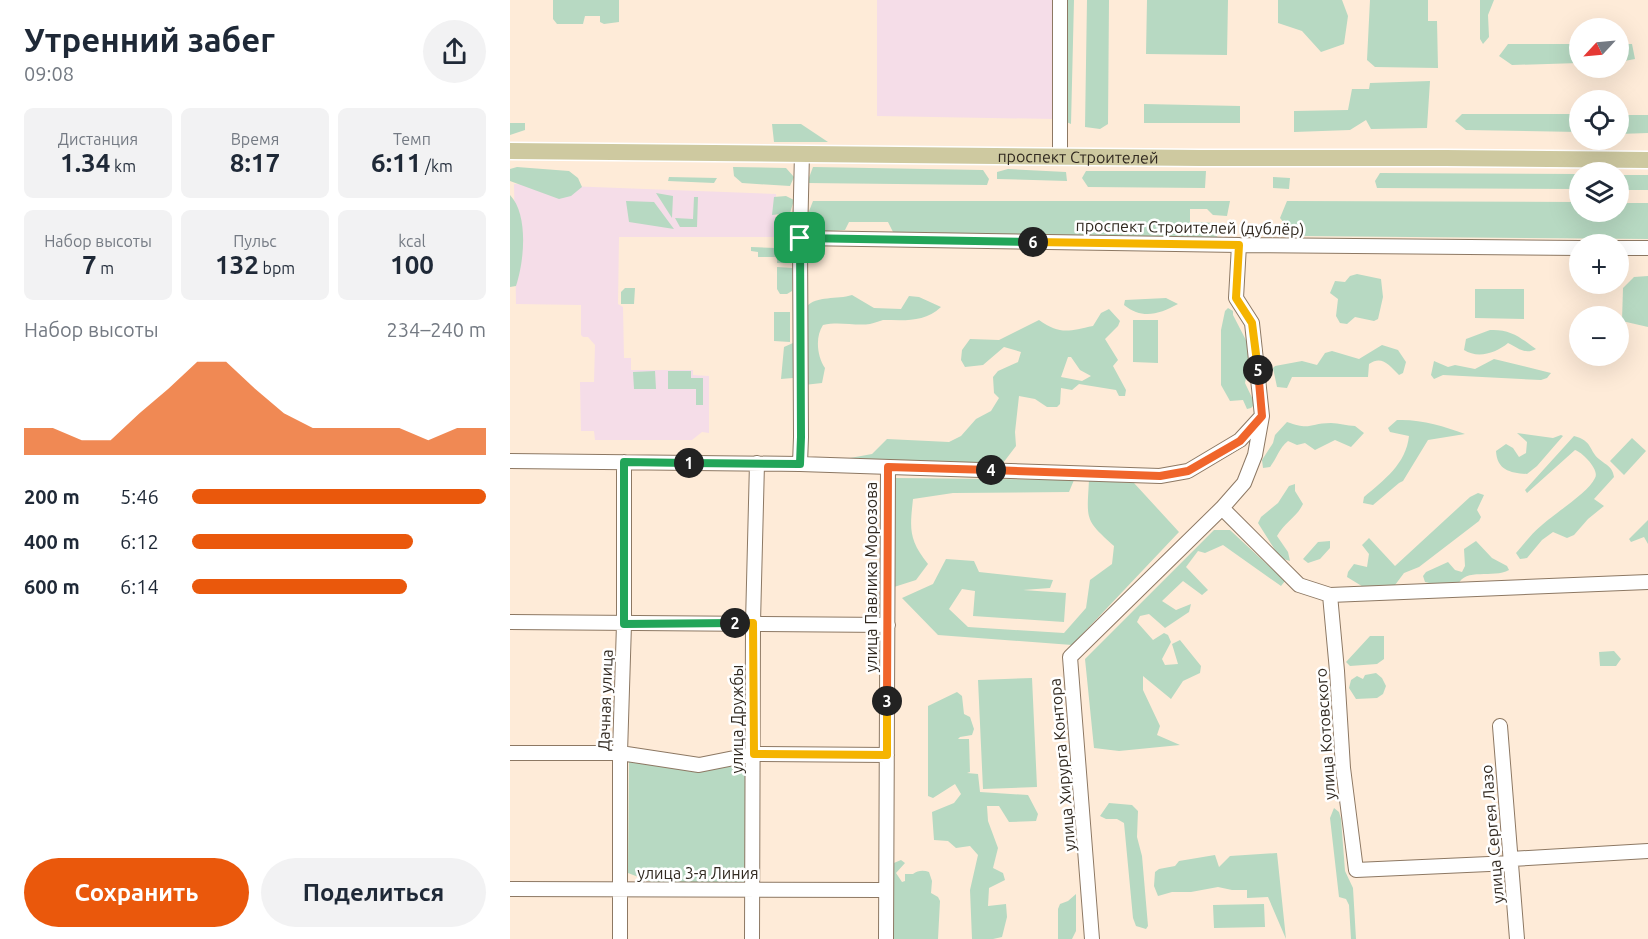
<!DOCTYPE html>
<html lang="ru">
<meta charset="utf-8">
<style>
body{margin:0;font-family:Ubuntu,sans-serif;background:#f2f2f3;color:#1f2937;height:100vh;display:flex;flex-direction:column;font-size:22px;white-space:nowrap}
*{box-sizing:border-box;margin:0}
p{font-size:20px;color:#747a83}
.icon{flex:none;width:33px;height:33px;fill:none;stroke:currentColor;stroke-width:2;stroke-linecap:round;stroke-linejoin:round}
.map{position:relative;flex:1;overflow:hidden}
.panel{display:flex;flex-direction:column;background:#fff;width:510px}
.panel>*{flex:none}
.needle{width:39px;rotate:244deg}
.buttons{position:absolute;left:1059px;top:18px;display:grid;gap:12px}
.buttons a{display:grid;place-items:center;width:60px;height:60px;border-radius:50%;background:#fff;box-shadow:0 6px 24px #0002;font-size:30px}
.pin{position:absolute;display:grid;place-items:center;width:51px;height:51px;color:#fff;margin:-26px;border-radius:12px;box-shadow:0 3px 9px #0006}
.km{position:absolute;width:30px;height:30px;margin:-15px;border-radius:50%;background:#222;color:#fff;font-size:16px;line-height:30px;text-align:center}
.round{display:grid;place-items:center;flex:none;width:63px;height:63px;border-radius:32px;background:#f2f2f3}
.head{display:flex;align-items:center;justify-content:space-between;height:102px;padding:0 24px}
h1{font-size:33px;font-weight:600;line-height:45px}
.figures{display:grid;grid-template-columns:repeat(3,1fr);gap:9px;height:102px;padding:6px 24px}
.figures div{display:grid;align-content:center;border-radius:9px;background:#f2f2f3;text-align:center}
.figures b{font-size:26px;font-weight:600}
.figures small{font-size:16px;font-weight:400}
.figures p{font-size:16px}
.chart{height:168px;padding:12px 24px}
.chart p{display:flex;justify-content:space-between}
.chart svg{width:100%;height:108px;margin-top:6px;fill:#ea580c;opacity:.7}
.button{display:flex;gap:12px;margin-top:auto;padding:12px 24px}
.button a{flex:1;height:69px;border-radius:36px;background:#ea580c;color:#fff;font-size:24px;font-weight:600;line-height:69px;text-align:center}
.button a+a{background:#f2f2f3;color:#1f2937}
ul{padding:0 24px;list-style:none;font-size:20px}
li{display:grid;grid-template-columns:96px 72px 1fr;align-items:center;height:45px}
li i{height:15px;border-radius:8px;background:#ea580c}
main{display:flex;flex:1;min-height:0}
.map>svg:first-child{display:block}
.commercial{fill:#f5dde8}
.green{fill:#b7d9c2;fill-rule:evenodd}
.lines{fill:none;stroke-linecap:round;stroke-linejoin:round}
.minor-casing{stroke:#8d7863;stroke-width:16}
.major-casing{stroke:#fff;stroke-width:19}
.minor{stroke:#fff;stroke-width:14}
.major{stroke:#cec9a0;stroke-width:16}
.split-1-casing{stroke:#fff;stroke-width:12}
.split-2-casing{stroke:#fff;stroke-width:12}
.split-3-casing{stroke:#fff;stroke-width:12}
.split-4-casing{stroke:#fff;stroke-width:12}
.split-5-casing{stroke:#fff;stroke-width:12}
.split-6-casing{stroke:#fff;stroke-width:12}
.split-7-casing{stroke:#fff;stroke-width:12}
.split-1{stroke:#22a559;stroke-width:8}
.split-2{stroke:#22a559;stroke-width:8}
.split-3{stroke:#f5b400;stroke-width:8}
.split-4{stroke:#f0652b;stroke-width:8}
.split-5{stroke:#f0652b;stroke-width:8}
.split-6{stroke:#f5b400;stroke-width:8}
.split-7{stroke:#22a559;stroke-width:8}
.labels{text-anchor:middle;stroke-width:5;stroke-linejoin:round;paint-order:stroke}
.street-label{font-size:16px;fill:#312920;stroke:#fff}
</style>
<main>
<section class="panel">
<div class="head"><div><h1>Утренний забег</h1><p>09:08</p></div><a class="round"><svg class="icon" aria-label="share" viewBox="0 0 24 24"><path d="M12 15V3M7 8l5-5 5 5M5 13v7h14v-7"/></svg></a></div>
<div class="figures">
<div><p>Дистанция</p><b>1.34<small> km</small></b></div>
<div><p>Время</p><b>8:17</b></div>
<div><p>Темп</p><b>6:11<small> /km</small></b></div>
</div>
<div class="figures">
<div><p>Набор высоты</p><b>7<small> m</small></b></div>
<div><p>Пульс</p><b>132<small> bpm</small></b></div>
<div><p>kcal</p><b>100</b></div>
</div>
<div class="chart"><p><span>Набор высоты</span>234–240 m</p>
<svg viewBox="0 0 160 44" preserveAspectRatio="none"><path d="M0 44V33L10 33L20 38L30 38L40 27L50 17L60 6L70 6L80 17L90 27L100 33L110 33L120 33L130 33L140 38L150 33L160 33V44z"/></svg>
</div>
<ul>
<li><b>200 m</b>5:46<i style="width:100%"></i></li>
<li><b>400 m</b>6:12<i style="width:75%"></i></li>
<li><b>600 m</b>6:14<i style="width:73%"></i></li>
</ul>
<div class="button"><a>Сохранить</a><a>Поделиться</a></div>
</section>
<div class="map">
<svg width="1138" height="939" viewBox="0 0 1138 939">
<rect width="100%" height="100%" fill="#feebd8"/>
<path class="commercial" d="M367,0H545V119L367,116Z
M4,184L266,194L265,237H109L108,304L113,307L114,358H121V370H183V375L199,376V433L192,432L182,440H85L84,431H71L70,382H84L85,345L78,337H73L71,335V305L6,304Z"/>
<path class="green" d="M43,0H109V22L94,24L90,22V16H75L73,24H47L43,19Z
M555,0H564L561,124L552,120Z
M577,0H599L598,124L590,129L575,127Z
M637,0H718L717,55L636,54Z
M768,0H832L838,16L834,44L811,52L792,31L768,23Z
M860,0H918V21H927L928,68L865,67L857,60Z
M970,0H984L978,15L979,37L973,44L970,39Z
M998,44H1069V63L1002,65L989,56Z
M1109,44H1122L1125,59L1109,62Z
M920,81L917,128L861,129L856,120L840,130L784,132V111L838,110L842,89H859L860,83Z
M634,104L730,106V123H634Z
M952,114H1069V132L956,130L945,121Z
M1108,115H1138V133L1109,134Z
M0,123H15V130L0,135Z
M262,124H291L318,142H264Z
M7,167L59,171L68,178L72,187L61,196L49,199L0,181V169Z
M223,167L276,168L284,177L280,186L232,183L224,176Z
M303,167L473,170L479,179L477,185L297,183Z
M498,169L556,172L557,181L487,179V172Z
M576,171H696L695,188L578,187L572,178Z
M870,173L1069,174V189L867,188L865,181Z
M1108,175H1138V190H1109Z
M159,177L207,178L204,183L158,181Z
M763,177L780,178L779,189L763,188Z
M146,193L163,196L162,218Z
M0,195C19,215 14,262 6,286L0,287Z
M276,196L284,200L280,213L262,215L264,197Z
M184,197H188L187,227H170L165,218L183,219Z
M116,201L144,202L164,229L119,222Z
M303,201H720L717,216L703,215L697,209H680V222L709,223L707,238L383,232L378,222H339L335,230L305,232L296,219Z
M777,201L1069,202L1070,212H1108L1109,203H1138V239L785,236L770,218Z
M241,247L265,248V257H248V252L241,251Z
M268,247H284L283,263H267Z
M267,267L283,268L282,291L277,294H270L267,289Z
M847,274L871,279L873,297L868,319L864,321L845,317L837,324L830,323L826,316L828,299L820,293L825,281L835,282L840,276Z
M1138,276V327L1112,321L1113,288L1124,277Z
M115,288H125L124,304H111V292Z
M965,289H1014V319L965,318Z
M342,295L364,308L391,309L399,296L409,297L431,307C414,323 394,320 373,320C369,321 365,323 360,324C344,326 329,321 313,325C305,337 307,356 315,368L312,383L294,385L296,307C307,295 327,300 342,295Z
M656,298L668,304C649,314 633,320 614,305L615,300Z
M718,308L723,311V315L739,346L741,365L737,373L735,383L745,404L741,408L737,409L733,400L720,401L711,385V330L715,311Z
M599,309L610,321L608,326L595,339L608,360L603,366L616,390L615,396H609L606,390L569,384L562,390L551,388L550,404L547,407H537L525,399L509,396L505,432L506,446L490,467L318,462L362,454L377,439L439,442L451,436L466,419L481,411L489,398L484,393L483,377L488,371L508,362L511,352L494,347L473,365L455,367L451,360L452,350L460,339L489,340L529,320C550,335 559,331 583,326L591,313ZM558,357H561L570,370L581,376L572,381L551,377Z
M264,312H280V342L264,341Z
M623,320H648V363L623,362Z
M980,330C1000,329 1010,337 1026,349C1015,355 1008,348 998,343C986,353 968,359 954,350L956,339Z
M283,343V378L271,379L274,347Z
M872,345L888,350L896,362L893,373L889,375C879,365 872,355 859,364L858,377H782L777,388L767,387L763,368L765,366L792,361L807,365L815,353L822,351L849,359Z
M984,359L1041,373L1037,378L1031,380L933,375L924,379L921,375L924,361L938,367L945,365L965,369Z
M145,371L146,389H124L123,372Z
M158,371H181V378H193V405H186V389H158Z
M887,420C911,419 933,426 955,434L918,440L893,481L889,483L863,505L853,503L854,497C874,480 896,464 899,436L880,432L878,428Z
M777,422C801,431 799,423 821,423C829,423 837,426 845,426L854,433L841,447L825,440L805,450L795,443L787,445L778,441C769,448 767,458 760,467L753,468L752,460L763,443L765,435Z
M1007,433L1043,438L1051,435L1053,436L1027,466L1017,474C1000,473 987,470 986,451L996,444L1003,448L1009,457L1016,453L1017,442Z
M1064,436C1083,441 1079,451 1089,459C1097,466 1102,466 1104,477L1084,499L1094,506L1078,519L1064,535L1057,538L1043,532L1032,540L1017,558L1010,559L1006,553C1014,544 1022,533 1032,525C1045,513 1078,493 1085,478C1090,470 1072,452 1065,450L1017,493L1015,490Z
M1122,438L1136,451L1114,475L1100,461Z
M385,478L564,480L559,492L443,493L403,499C400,528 398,539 418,564L406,580L384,587Z
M579,480L624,483L669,532L562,645L428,635L392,598L423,584L436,559L464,561L469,572L543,580L540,588L513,590L556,593L554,622L463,616L465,591L452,589L439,609L458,627L554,633L576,608L580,580L602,564L604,546C574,519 577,520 579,480Z
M785,484V491L793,504C787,517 774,523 767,536L778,552L780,561L770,558L748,523L751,517L768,503L779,486Z
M968,493L974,495L967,510L971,517L969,521L909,567L894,573L885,585L855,588L837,577L838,572L844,564L857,567L859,554L852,545L859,538L885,566L960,497Z
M1138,520V544L1134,537L1121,542L1119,539Z
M704,530H720L775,581L771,586L713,545L695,553L688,551L676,567L698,590L692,595L673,581L652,601L666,610L681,604L679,612L655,628L639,614L630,616L627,622L643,640L654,633L658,635L661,642L652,659L655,665L668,664L662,644L670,640L691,666L690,673L673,681L661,699L633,676V690L650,726L647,735L670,745L609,751L584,748L575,659Z
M820,541V548L810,559L798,563L793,559L808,542Z
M966,541L982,558L997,566L999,570C983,579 955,567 948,585H928L915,582L913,576L916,572L938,562L945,570L952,572L955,566L954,549Z
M860,636H874V659L867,664L840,666L836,662Z
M1104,651L1111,659L1106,666H1090L1089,652Z
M866,673L872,678L876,686L873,694L867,698L846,699L839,688L841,680L847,676L853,679L855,675Z
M522,678L527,787L473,789L468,680Z
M447,692L452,696L454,714L460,717L464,729L462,735L450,737L448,739H459L460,772L457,773L468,774L470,792L518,795L528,814L526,821L499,822L489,806H477L478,821L488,848L483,868L493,873L495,880L479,888L478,906L496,904L497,917L492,937L483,939H462L460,890L468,855L460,846L446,848L438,841L424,840L422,812L444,803L451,794L445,784L423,798L418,796V706Z
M241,757V876L234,882L144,883L118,873L119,760Z
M599,803L622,805L628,811L627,837L632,856L638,926L636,929L626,926L623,918L614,823L607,819H596L590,816Z
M824,808L829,812L831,819L835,871L843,888L846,939H841L839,905L836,899L829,897L820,818Z
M767,853L776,939L758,897L737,898V890H722L708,887L681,892H662L648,896L644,886L645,872L649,869L665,866L669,861L705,855L709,867L720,856Z
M391,860L395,863L386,873L392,882L395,881V874H403C408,870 414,870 419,872L422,881L421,893L428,897L430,901L428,939H377L379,865Z
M566,894V931L562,939H548V909L550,904L558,901Z
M754,904L755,927L704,928L703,905Z"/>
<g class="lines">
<defs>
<path id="minor" d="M550,156V0
M290,238L729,245L1070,248
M1108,248H1138
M0,461L290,464L650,476L678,471L730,440L752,416
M290,464L291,437L290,238L292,153
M712,508L789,585L820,595L1138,582
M820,595L827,671L833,768L846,870L1001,863
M0,622L378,625
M990,726L1007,939
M0,753H110L189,765L244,754L377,755
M1001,859L1138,851
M0,889L376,890
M110,939V753L114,624V462
M242,939L243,623L247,463
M376,939L378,467
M582,939L560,657L712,508L734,483L745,455L752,416L742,323L726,298L729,245"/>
<g id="major">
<path id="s1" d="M0,151L690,158H935L1138,160"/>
</g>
</defs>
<use href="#minor" class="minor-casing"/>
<use href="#major" class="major-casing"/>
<use href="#minor" class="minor"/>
<use href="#major" class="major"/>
</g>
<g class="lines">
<defs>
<path id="split-1" d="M179,463L290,464L291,437L290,238"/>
<path id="split-2" d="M179,463L114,462V624L225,623"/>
<path id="split-3" d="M225,623H243L244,754L377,755V701"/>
<path id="split-4" d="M377,701L378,467L481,470"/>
<path id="split-5" d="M481,470L650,476L678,471L730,441L752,416L748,370"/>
<path id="split-6" d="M523,242L729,245L726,298L742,323L748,370"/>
<path id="split-7" d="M290,238L523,242"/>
</defs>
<use href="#split-1" class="split-1-casing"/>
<use href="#split-2" class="split-2-casing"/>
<use href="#split-3" class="split-3-casing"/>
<use href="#split-4" class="split-4-casing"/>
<use href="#split-5" class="split-5-casing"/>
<use href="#split-6" class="split-6-casing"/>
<use href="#split-7" class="split-7-casing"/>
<use href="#split-1" class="split-1"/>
<use href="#split-2" class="split-2"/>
<use href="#split-3" class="split-3"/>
<use href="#split-4" class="split-4"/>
<use href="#split-5" class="split-5"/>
<use href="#split-6" class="split-6"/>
<use href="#split-7" class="split-7"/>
</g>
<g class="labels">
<g class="street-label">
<text dy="6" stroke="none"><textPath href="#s1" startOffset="568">проспект Строителей</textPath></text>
<text transform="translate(680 227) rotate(1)" y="6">проспект Строителей (дублёр)</text>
<text transform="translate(361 577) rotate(-90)" y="6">улица Павлика Морозова</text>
<text transform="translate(95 700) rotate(-88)" y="6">Дачная улица</text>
<text transform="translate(227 719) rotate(-90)" y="6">улица Дружбы</text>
<text transform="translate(815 734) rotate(-94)" y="6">улица Котовского</text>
<text transform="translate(552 765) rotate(-95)" y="6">улица Хирурга Контора</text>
<text transform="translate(982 834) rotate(-95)" y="6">улица Сергея Лазо</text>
<text x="188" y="879">улица 3-я Линия</text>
</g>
</g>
</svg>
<div class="buttons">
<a><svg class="needle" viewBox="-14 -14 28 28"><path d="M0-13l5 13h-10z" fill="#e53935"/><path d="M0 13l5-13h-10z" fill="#747a83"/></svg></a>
<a><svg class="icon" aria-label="locate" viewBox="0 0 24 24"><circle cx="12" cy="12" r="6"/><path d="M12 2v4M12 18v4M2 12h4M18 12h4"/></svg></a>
<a><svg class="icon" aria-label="layers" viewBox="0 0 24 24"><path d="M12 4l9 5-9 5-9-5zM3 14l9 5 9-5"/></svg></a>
<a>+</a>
<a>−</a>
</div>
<div class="pin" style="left:290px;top:238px;background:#1e9e55"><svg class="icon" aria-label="arrive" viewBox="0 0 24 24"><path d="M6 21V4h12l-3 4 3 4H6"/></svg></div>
<b class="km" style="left:179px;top:463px">1</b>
<b class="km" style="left:225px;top:623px">2</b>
<b class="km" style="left:377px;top:701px">3</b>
<b class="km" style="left:481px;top:470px">4</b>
<b class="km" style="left:748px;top:370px">5</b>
<b class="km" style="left:523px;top:242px">6</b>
</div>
</main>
